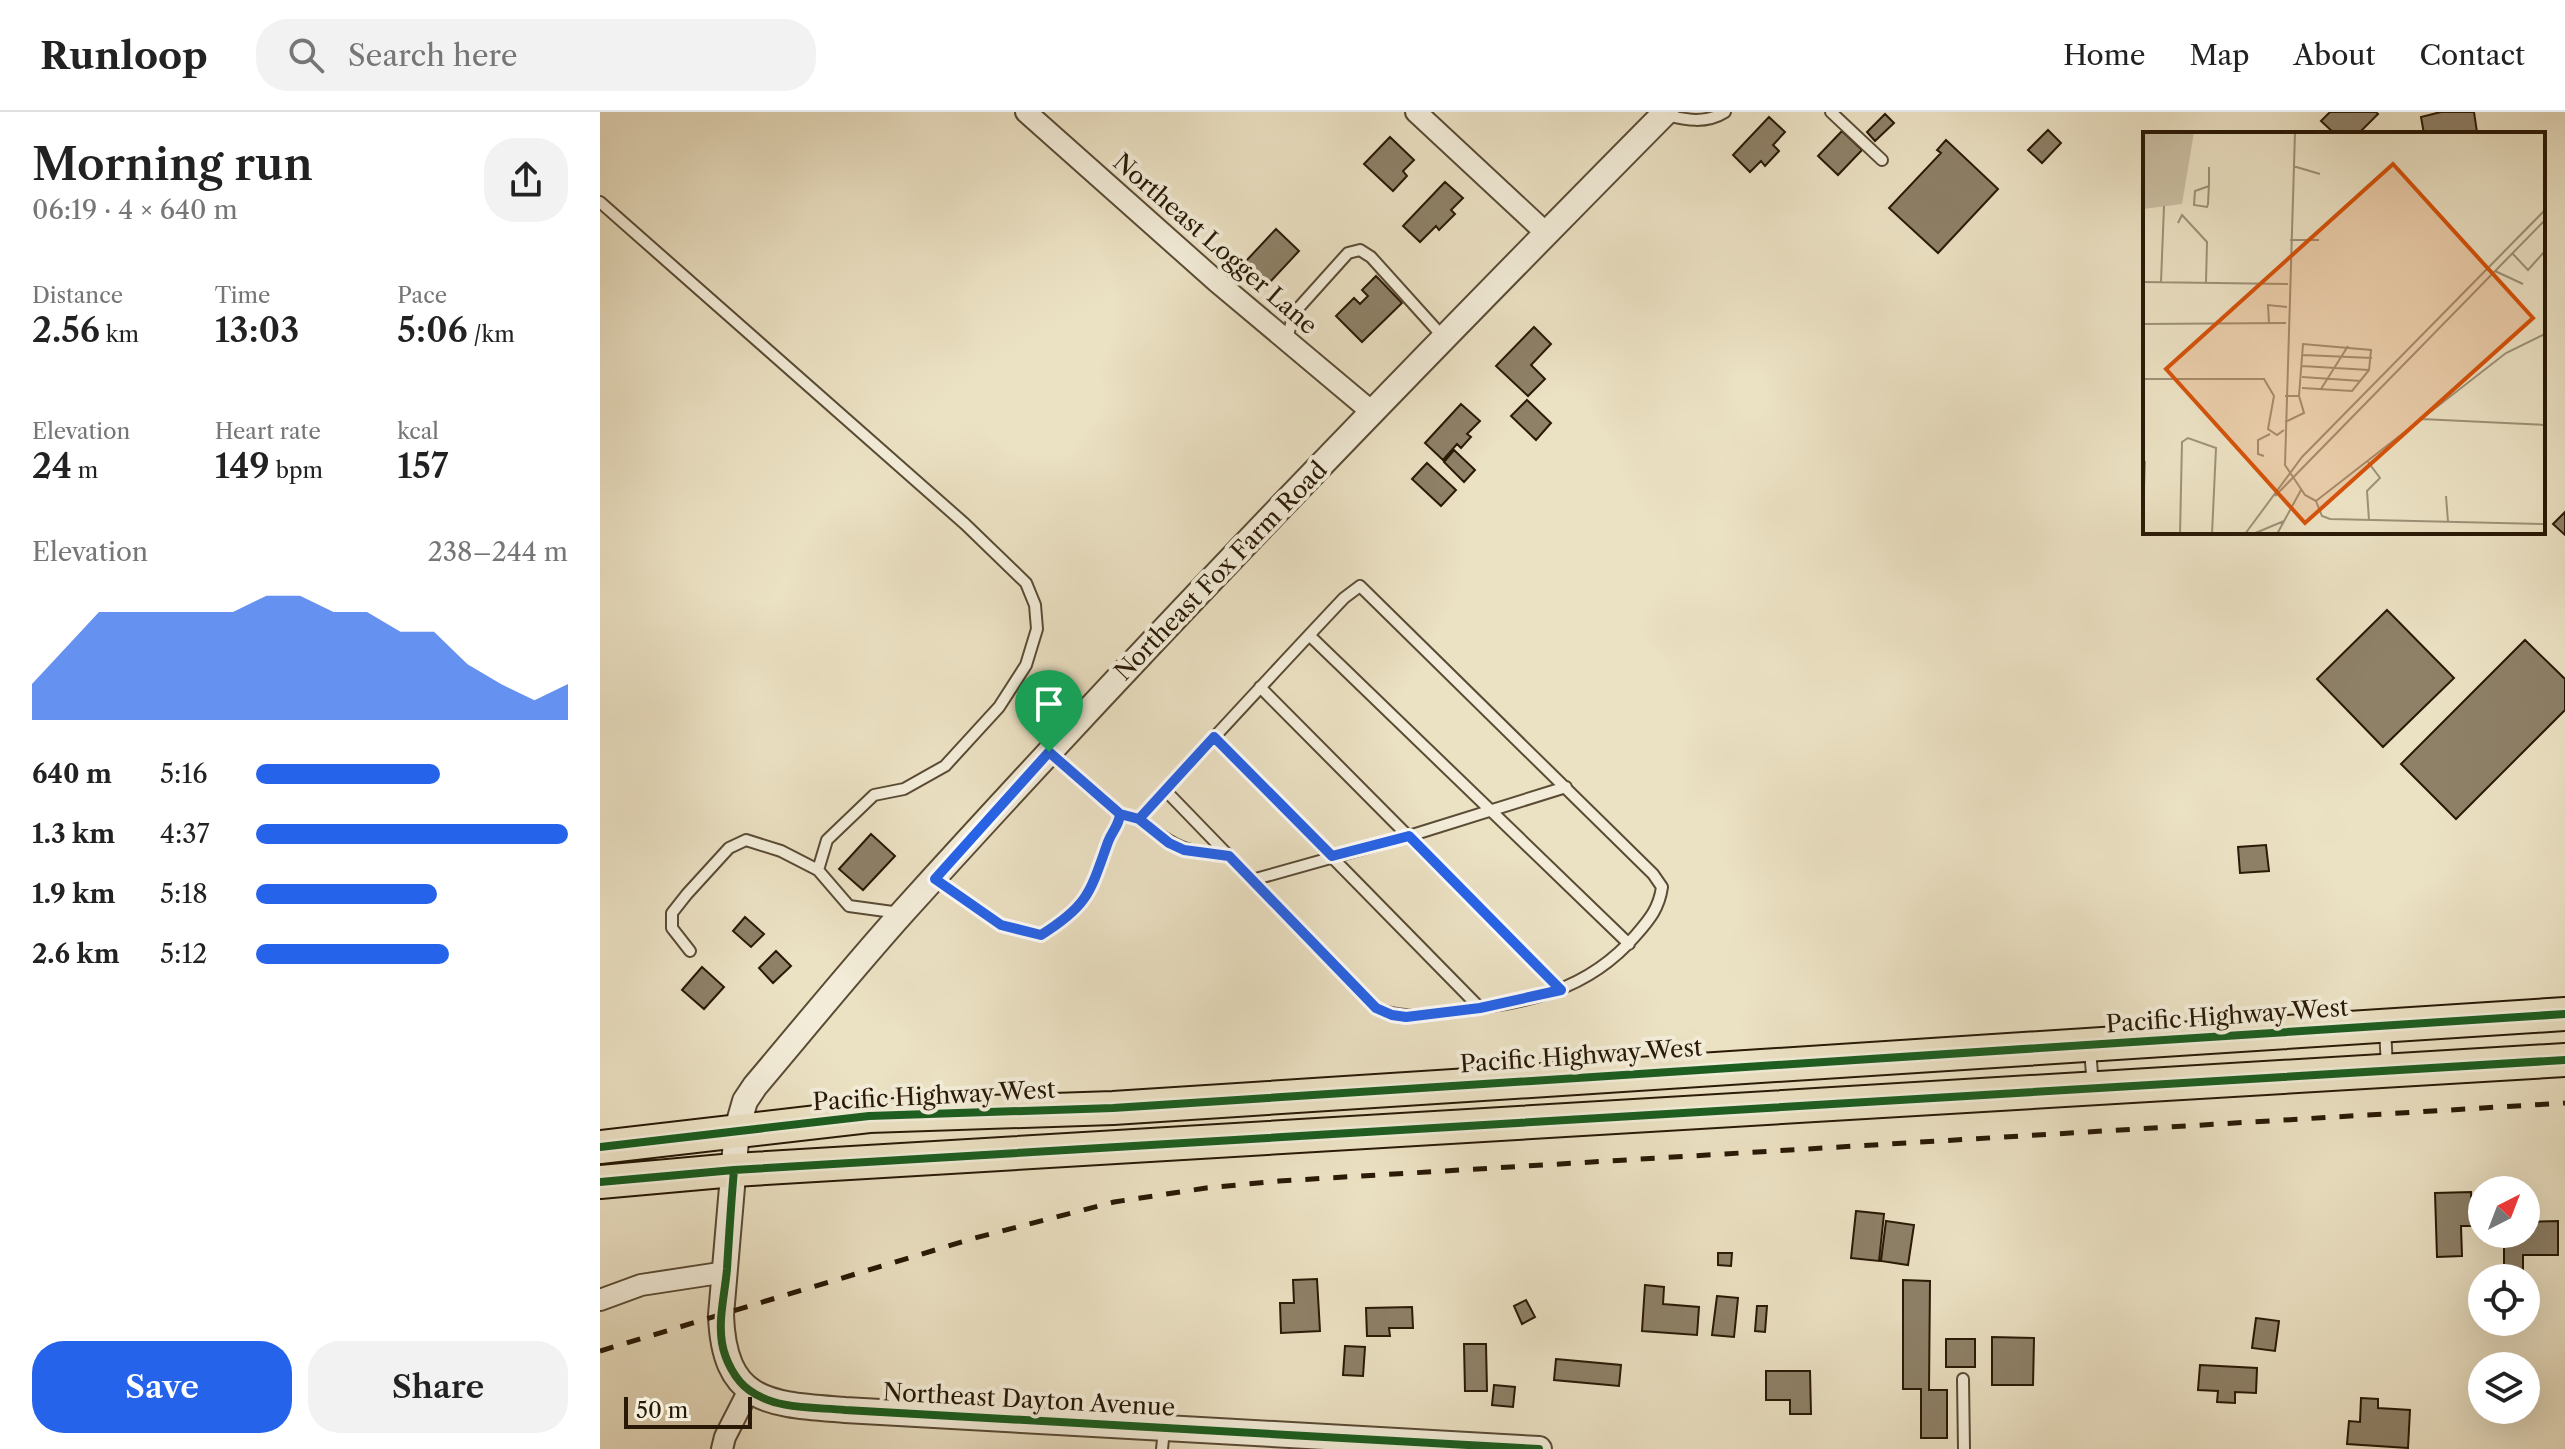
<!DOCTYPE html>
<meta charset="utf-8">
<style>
body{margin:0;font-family:"Libre Caslon Text",serif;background:#f2f2f2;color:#222;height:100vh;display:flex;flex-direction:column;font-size:30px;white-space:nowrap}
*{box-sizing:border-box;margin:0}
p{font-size:26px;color:#767676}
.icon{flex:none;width:44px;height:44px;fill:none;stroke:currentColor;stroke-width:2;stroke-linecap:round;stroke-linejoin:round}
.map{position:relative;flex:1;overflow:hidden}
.side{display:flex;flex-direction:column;background:#fff;width:600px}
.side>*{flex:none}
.needle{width:52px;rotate:42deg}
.fabs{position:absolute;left:1868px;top:1064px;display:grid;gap:16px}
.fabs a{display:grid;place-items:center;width:72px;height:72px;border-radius:50%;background:#fff;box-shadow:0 8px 32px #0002;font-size:40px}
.scale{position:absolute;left:24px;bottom:20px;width:128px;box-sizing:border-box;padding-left:8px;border:4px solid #291906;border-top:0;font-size:22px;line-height:28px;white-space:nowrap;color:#291906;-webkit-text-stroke:6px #f2ecd8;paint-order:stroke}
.pin{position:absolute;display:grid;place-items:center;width:68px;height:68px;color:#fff;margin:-82px -34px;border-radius:50% 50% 50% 0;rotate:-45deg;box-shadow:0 0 8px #0007}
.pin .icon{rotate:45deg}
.round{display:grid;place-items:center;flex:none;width:84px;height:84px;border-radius:32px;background:#f2f2f2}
.head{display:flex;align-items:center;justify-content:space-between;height:136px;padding:0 32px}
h1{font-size:44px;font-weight:600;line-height:60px}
.stats{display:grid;grid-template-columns:repeat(3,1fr);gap:12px;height:136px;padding:8px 32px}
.stats div{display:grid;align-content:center}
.stats b{font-size:34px;font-weight:600}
.stats small{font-size:22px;font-weight:400}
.stats p{font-size:22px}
.chart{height:224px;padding:16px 32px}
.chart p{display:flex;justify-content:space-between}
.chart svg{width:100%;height:144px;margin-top:8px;fill:#2563eb;opacity:.7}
.primary-button{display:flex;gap:16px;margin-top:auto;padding:16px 32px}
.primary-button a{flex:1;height:92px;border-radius:32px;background:#2563eb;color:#fff;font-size:32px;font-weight:600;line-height:92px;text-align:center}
.primary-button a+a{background:#f2f2f2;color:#222}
ul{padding:0 32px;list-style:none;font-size:26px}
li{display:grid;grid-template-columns:128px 96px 1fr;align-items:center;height:60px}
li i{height:20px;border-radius:10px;background:#2563eb}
header{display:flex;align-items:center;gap:48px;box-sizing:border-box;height:112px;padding:0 40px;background:#fff;border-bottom:2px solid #e0e0e0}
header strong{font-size:38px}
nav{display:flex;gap:44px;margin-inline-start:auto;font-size:28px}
.search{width:560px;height:72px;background:#f2f2f2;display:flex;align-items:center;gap:20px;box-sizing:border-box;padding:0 28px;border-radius:32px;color:#767676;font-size:30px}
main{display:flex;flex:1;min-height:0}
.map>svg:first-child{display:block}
.building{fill:#8e8168;stroke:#291906;stroke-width:2}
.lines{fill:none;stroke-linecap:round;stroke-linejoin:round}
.service-casing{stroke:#5a4b35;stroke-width:14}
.minor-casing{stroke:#5a4b35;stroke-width:24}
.tertiary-casing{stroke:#5a4b35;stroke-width:28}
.primary-casing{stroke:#291906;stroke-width:36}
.service{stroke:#f2ecd8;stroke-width:10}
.minor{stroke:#f2ecd8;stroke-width:20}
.tertiary{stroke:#f2ecd8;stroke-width:24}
.primary{stroke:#ebe1c3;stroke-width:32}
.rail{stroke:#291906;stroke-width:5;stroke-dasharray:14 14;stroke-linecap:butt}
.cycleway-casing{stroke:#f2ecd8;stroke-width:13}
.cycleway{stroke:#1b5e20;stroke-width:8}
.route-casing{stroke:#fff;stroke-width:16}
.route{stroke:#2563eb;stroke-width:10}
.labels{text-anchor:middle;stroke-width:8;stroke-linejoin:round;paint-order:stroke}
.street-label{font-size:24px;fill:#291906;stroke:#f2ecd8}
.inset-road{fill:none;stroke:#9d9177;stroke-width:2}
.view{fill:#d5530b;fill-opacity:0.15;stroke:#d5530b;stroke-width:4}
.inset-edge{fill:none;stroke:#291906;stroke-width:4}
</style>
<header>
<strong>Runloop</strong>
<div class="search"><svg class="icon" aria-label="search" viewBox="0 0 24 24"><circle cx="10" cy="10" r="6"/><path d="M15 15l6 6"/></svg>Search here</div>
<nav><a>Home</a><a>Map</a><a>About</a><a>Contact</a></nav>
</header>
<main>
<section class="side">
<div class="head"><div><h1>Morning run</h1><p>06:19 · 4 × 640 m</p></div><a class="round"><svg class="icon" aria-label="share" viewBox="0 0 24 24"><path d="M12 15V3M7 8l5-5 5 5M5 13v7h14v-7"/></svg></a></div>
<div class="stats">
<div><p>Distance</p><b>2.56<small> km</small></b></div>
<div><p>Time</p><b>13:03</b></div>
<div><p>Pace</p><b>5:06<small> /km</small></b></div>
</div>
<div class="stats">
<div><p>Elevation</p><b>24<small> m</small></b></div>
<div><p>Heart rate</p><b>149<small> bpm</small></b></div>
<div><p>kcal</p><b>157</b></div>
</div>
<div class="chart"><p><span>Elevation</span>238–244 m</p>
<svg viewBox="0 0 160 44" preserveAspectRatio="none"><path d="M0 44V33L10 22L20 11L30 11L40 11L50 11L60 11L70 6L80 6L90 11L100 11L110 17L120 17L130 27L140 33L150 38L160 33V44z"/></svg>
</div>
<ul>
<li><b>640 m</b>5:16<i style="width:59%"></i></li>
<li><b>1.3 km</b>4:37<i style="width:100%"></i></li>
<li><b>1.9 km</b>5:18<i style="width:58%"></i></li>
<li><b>2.6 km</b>5:12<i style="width:62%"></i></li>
</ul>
<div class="primary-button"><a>Save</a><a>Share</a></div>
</section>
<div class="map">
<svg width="1965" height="1337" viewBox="0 0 1965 1337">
<rect width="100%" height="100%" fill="#ebe1c3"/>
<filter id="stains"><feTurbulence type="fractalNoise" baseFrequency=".0025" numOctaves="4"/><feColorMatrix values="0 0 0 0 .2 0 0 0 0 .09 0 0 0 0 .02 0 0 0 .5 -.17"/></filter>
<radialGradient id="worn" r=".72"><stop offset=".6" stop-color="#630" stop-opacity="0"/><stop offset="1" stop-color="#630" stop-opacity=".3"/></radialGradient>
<path class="building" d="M1730,0H1776L1778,2L1758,22H1735L1721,9Z
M1841,0H1874L1877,20L1824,22L1821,5Z
M1285,2L1294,11L1275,29L1267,20Z
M1169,5L1185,20L1173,33L1179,39L1165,54L1161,49L1150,60L1133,43Z
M1448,18L1461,31L1442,51L1428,38Z
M1242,19L1262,38L1238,63L1218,44Z
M790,25L814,48L803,59L807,64L793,79L764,52Z
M1346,28L1398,77L1338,141L1289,96L1341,41L1337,38Z
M845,70L863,86L851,98L855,102L839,118L836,114L820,130L803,114Z
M676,117L699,139L669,171L646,149Z
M776,164L802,191L762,230L736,204L754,186L760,192L768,184L762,178Z
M934,215L951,232L931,253L945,267L928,284L896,254Z
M927,288L951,311L936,328L911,304Z
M861,292L880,309L867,322L871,325L861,336L857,332L843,348L825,331Z
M854,338L875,358L864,370L844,350Z
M827,351L856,378L841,394L812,367Z
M1965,400V423L1953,412Z
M1787,498L1854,566L1783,635L1717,567Z
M1925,528L1965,567V598L1856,707L1801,652Z
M271,722L295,744L263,778L239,757Z
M1666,733L1669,759L1640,761L1638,735Z
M145,805L164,822L151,835L133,819Z
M176,839L191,854L173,871L159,856Z
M102,855L124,875L104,897L82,878Z
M1871,1080L1872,1114H1861L1862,1144L1837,1145L1835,1081Z
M1256,1099L1284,1102L1279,1149L1251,1146Z
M1286,1109L1314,1113L1308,1153L1281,1149Z
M1958,1109V1143H1923V1162H1904V1122H1926V1110Z
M1118,1141H1132L1131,1154L1118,1153Z
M717,1167L720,1219L681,1221L680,1191H694L693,1168Z
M1303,1168L1330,1169L1329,1278H1347V1326H1321V1277H1303Z
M1045,1173L1064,1175L1063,1192L1099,1195L1097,1223L1042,1219Z
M1117,1184L1138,1186L1134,1225L1112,1223Z
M926,1188L935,1205L922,1212L914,1194Z
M1157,1194H1167L1165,1220L1155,1219Z
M812,1195L813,1216H789L790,1224H767L766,1196Z
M1656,1206L1679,1209L1675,1239L1652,1236Z
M1392,1225L1434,1226L1433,1273H1392Z
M1346,1227H1375V1255H1346Z
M864,1232H886L887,1279H865Z
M745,1234L765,1235L763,1264L743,1263Z
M956,1247L1021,1253L1019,1274L954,1268Z
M1600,1253L1657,1256L1656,1281L1635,1280V1291L1617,1290L1618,1279L1598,1278Z
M1166,1259H1210L1211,1302H1190V1288H1166Z
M894,1273L915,1275L913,1295L892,1293Z
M1761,1286L1778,1287V1296L1810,1298L1808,1336L1747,1332L1749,1309L1760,1310Z"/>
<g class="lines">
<defs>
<path id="service" d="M1231,0L1282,48
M1066,3C1086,8 1106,12 1125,0
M0,90L365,412L426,471L435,493L437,517L426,553L399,595L345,654L304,677L274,683L227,728L218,758L249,794L300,801
M687,227L694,201L748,141L760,138L771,145L844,226
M709,523L1029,832
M660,575L961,878
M614,625L880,896
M520,702L539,707C607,633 675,559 744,486L760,474L1053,762L1062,775C1059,796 1050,807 1036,823C987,880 926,891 854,899C826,902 803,908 776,896L565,678
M539,707C574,735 584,740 629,744
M335,767L401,813L441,823C489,793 490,780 508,730C512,719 519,714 520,702L451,642
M652,768L809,724L966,675
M90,839L72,816V801L87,782L129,736L146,728L181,739L218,758
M1785,916L1787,956
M1490,938L1493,974
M1363,1267L1364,1337
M562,1337L564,1318"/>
<path id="minor" d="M426,0L616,169L772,300
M816,0L946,121
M0,1188L41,1173L126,1160
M122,1337L125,1325L149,1278"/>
<path id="tertiary" d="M939,1337L245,1298C171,1292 124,1293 121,1203L137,1017L145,989L155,974C204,916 252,857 303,800C550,527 807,262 1066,0"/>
<path id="primary" d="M0,1035L269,1004L513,996L1965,902
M0,1070L134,1058L1965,948"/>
</defs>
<use href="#service" class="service-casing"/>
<use href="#minor" class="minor-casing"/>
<use href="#tertiary" class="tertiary-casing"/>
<use href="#primary" class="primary-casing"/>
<use href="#service" class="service"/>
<use href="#minor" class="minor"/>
<use href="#tertiary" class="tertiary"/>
<use href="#primary" class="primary"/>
<path class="rail" d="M0,1239L375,1126L514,1090L606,1076L679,1069L1965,991"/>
<defs>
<path id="cycleway" d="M0,1035L269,1004L513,996L1965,902
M134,1058C131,1091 129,1124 127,1157C125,1181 118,1207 122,1231C125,1248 135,1268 149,1278C176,1298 214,1295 245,1298L939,1337
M0,1070L134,1058L1965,948"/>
</defs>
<use href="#cycleway" class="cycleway-casing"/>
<use href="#cycleway" class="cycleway"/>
</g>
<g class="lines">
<defs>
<path id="route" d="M449,640L335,767L401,813L441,823C489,793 490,780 508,730C512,719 519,714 520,702L539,707L569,731L584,738L629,744L776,896L792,903L806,905L880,896L961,878L809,724L732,744L614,625L539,707L520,702L449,640"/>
</defs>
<use href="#route" class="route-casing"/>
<use href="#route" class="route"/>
</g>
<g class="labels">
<g class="street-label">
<text transform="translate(615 132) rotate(41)" y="8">Northeast Logger Lane</text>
<text transform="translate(621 459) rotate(-46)" y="8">Northeast Fox Farm Road</text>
<text transform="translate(1627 904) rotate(-4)" y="8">Pacific Highway West</text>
<text transform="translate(981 944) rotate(-4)" y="8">Pacific Highway West</text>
<text transform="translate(334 984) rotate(-3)" y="8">Pacific Highway West</text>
<text transform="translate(429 1288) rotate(3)" y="8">Northeast Dayton Avenue</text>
</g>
</g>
<g transform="translate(1543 20)">
<rect width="402" height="402" fill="#ebe1c3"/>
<path d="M0,0H51L39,72L0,77Z" fill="#cabfa3"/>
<path class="inset-road" d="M152,0L142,333L162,363L173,369M150,34L177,42M66,35V52L65,72L64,75L51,73L52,59L66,54M35,91L39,83L64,110L63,151M147,108H176M369,121L385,138L402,119M352,139L380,152M0,150L145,152M18,150L21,74M126,191L125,173L144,175M0,192L143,191M160,223L229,226M159,234L226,238M159,245L218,249M0,247H121L131,264L125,297L134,303L141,298M178,257L205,214M156,264L160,212L228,218L226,238L209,259L159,256M278,287L402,293M142,290L161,281L156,264H142M121,324L115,322V308L127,302M225,330L237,346L224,359L226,388M132,364L402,88M303,364L305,390M173,369L363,221L402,202M173,369L179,384L187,387L402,392M0,382L2,329M37,402L39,310L45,306L73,316L69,402M102,402L159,325L402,78M110,402L141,389M134,402L158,358"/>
<path class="view" d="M250,32L390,186L162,391L23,237Z"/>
<rect width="402" height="402" class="inset-edge"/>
</g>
<rect width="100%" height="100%" filter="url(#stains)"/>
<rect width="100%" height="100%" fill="url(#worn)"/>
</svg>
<div class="fabs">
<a><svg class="needle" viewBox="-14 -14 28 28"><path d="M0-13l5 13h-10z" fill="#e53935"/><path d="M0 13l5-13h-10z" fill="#767676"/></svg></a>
<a><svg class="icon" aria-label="locate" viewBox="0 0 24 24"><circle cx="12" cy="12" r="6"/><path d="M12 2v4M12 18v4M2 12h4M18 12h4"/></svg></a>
<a><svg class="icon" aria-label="layers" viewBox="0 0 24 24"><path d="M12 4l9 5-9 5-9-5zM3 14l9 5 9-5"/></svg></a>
</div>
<div class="scale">50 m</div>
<div class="pin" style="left:449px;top:640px;background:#1e9e55"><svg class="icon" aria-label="arrive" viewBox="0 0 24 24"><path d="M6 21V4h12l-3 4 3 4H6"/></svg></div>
</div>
</main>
